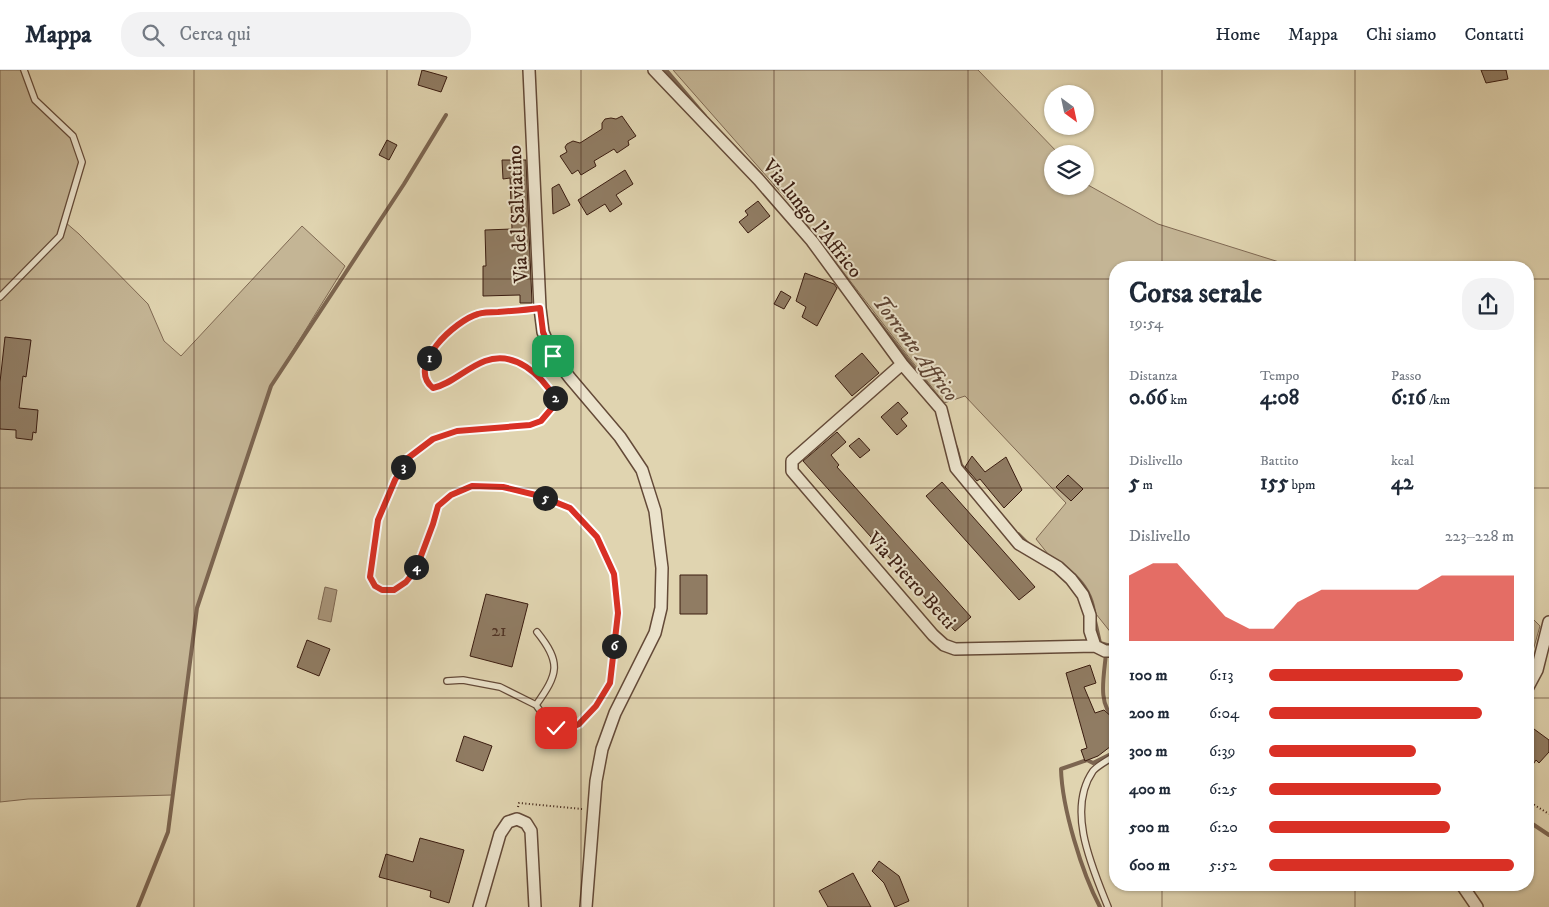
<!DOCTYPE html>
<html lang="it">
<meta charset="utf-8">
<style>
body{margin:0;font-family:"IM FELL DW Pica",serif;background:#f2f2f3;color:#1f2937;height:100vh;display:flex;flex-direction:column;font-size:19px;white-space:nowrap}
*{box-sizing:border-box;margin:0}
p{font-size:16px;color:#747a83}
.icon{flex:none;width:28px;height:28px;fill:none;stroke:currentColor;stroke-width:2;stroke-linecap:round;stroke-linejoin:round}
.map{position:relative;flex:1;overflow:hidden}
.sheet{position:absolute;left:1109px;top:191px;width:425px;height:630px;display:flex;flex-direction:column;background:#fff;border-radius:20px;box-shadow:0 1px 4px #0004}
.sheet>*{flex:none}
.needle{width:32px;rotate:147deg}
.fabs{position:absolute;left:1044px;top:15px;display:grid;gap:10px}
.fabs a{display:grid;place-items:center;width:50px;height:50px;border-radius:50%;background:#fff;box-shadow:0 1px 4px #0004;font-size:25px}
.pin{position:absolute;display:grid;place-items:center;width:42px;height:42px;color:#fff;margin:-21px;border-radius:10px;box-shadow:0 2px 8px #0006}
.km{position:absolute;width:25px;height:25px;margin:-12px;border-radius:50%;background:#222;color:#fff;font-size:14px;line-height:25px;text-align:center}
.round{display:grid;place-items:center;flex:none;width:52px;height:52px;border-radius:20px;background:#f2f2f3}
.headline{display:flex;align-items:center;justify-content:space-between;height:85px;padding:0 20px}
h1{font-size:28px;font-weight:800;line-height:38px}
.stats{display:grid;grid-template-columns:repeat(3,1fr);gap:8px;height:85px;padding:5px 20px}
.stats div{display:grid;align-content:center}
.stats b{font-size:21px;font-weight:800}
.stats small{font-size:14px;font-weight:400}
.stats p{font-size:14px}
.chart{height:140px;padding:10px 20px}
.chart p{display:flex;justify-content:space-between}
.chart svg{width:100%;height:90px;margin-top:5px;fill:#d93025;opacity:.7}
ul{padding:0 20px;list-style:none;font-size:16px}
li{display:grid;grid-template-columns:80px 60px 1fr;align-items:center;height:38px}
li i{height:12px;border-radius:6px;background:#d93025}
header{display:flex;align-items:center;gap:30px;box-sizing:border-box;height:70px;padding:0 25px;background:#fff;border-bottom:1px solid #e0e1e3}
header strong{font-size:24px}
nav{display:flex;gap:28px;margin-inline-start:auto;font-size:18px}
.search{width:350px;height:45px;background:#f2f2f3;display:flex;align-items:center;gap:12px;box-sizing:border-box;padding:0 18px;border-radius:20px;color:#747a83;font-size:19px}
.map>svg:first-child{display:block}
.green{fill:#c4b595;stroke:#7f6852}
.water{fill:#a8957a;stroke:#7c6550}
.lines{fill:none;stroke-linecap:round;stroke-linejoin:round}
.stream{stroke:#7c6550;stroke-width:4}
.building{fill:#907c63;stroke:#3a1c10}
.service-casing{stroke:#644a38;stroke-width:8}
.minor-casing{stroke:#644a38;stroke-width:14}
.path{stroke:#3a1c10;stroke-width:2;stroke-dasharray:1 2.5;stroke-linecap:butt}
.service{stroke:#ebe3cc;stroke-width:5.5}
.minor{stroke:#ebe3cc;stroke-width:11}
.route-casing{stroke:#fff;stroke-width:10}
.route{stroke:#d93025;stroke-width:6}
.grid{fill:none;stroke:#3a1c10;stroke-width:1;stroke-opacity:0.55}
.labels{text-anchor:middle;stroke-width:4;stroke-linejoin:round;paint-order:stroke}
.number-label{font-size:18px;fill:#503425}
.street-label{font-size:20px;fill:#3a1c10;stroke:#ebe3cc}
.water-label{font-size:21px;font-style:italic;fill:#604635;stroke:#ebe3cc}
</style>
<header>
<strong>Mappa</strong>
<div class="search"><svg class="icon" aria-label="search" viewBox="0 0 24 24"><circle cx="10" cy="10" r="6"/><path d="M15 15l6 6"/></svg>Cerca qui</div>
<nav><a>Home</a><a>Mappa</a><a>Chi siamo</a><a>Contatti</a></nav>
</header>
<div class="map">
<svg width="1549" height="837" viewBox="0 0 1549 837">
<rect width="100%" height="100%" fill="#e0d4b0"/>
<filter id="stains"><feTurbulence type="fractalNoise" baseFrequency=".004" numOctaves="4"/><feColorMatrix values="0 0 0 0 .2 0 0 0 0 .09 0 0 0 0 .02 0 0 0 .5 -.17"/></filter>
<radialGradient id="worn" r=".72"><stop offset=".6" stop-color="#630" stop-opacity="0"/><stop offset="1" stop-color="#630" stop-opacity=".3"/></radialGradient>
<path class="green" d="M0,0H24L35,30L73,66L82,92L65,152L79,164L148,234L164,271L181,286L302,156L345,196L271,316L197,538L172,725L28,729L0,732Z
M673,0H978L1059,84H1052V116H1085V111L1088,115L1158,154L1295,197L1115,198V564H1112L1036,469L1066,433L965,326L944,333L791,134Z
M1528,544L1540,556L1528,598Z"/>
<path class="water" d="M325,517L337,520L331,552L318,549Z"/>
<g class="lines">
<path class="stream" d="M666,0L705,46
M872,244L928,316
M956,377L961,395L967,403
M1018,464L1029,475
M1074,505C1085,515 1092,527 1094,542
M1095,551L1100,573L1107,575H1115
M1106,582C1105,602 1096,635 1115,648
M1528,751L1549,765
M138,837L168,762L197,538L271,316L404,114L446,45
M1100,837C1082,803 1062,738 1061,699L1087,690L1093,693L1115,682"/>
</g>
<path class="building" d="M422,0L447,7L441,22L418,15Z
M1481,0H1506L1508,9L1486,13Z
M622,46L636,66L628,71L629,75L617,83L614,79L594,91L596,96L581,105L578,100L572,104L560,86L567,82L565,77L567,74L573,71L580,73L602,59V53L605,49L611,48L616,49Z
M387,70L397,75L389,90L379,85Z
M502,90H526L532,233H520V225L483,226V196H486L485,160L512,159L510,108L503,109Z
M625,100L633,114L616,125L622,134L610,142L605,134L587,145L578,130Z
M559,114L570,135L553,144L552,118Z
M758,131L770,146L748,163L739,152L748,145L745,141Z
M805,203L834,214L837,218L817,256L802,247L806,237L796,231Z
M781,221L791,227L784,239L774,234Z
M5,267L31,270L26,307L23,306L19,338L38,340L36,363L33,362L32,370L16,368V360L0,359V312Z
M862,283L879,303L852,326L835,306Z
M898,332L908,343L901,349L907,356L897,365L881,347Z
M837,362L846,372L831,385L839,395L837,397L971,547L955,561L803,391Z
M859,368L870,380L860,388L849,376Z
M972,386L985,402L1006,387L1022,420L1004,438L980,409L977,411L965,397Z
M1068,405L1083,419L1071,431L1056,417Z
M942,412L1035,517L1019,530L926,426Z
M680,505H707V544H680Z
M486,524L528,534L512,597L470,586Z
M307,570L330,579L319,606L297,597Z
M1090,595L1096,613L1084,617L1095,643L1104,640L1115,650V673L1098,686L1085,691L1081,680L1087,678L1066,603Z
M1534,659L1549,670V682L1539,693L1536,690L1528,702V664Z
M464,666L492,676L483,701L456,691Z
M420,768L464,780L449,833L430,827L431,821L379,807L386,784L413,792Z
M879,791L899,806L909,831L895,837L884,813L872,801Z
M853,803L871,837H828L819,821Z"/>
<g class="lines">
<defs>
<path id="service" d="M0,227L60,166L82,92L73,66L35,30L24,0
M447,611L463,610L500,617L536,635L548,652L556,657L565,660L579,654L596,636L610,613L618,543L614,504L597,467L570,437L540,426L503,417L472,416L451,425L438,436L433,454L414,502L406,513L394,520H382L375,516L370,507L378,450L395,409L408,388L433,369L457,361L529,355L541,351L552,338L555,328C541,305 515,280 485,291C466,298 452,314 433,318C405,296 456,250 478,244C484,242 491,242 498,242C512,241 526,240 540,238
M536,635C558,604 562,593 537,562
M1108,837C1092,797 1066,740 1093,701C1098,695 1109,690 1115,685"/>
<path id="minor" d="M529,0L540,238L543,262L553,286L570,308L620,367L642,400L655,441L662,498L661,538L655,563L615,643L602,679L596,711L586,837
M654,0L759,110L812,171L902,294L941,339L956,398L1019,474L1058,497L1071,509L1083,525L1090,545V561L1095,576L1105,581H1115
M902,294L792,391V401L933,565L944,575L955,579L1095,576
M1528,617L1537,600L1549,552
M1462,815L1477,837
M479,837L500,764L508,752L517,749L526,753L531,761L535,837"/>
</defs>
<use href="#service" class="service-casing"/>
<use href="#minor" class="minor-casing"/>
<path class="path" d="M1528,731L1549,744
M518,737L519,733L582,739"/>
<use href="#service" class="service"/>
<use href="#minor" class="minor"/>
</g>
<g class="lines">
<defs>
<path id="route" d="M553,286L543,262L540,238C526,240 512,241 498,242C491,242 484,242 478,244C456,250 405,296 433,318C452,314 466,298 485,291C515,280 541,305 555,328L552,338L541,351L530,355L457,361L433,369L408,388L395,410L378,450L370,507L375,516L382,520H394L406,512L414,502L421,486L433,454L438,436L451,425L472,416L503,417L540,426L570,438L597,467L614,504L618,543L610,613L596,636L579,654L565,660L556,658"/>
</defs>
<use href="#route" class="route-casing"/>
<use href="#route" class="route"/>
</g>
<path class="grid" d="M194,0V837M387,0V837M581,0V837M774,0V837M968,0V837M1162,0V198M1355,0V198M0,209H1115M1528,209H1549M0,418H1115M1528,418H1549M0,628H1115M1528,628H1549M1162,815V837M1355,815V837"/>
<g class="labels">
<g class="number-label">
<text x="499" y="566">21</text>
</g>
<g class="street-label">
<text transform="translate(517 144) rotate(-93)" y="7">Via del Salviatino</text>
<text transform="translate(813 148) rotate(51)" y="7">Via lungo l'Affrico</text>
<text transform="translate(912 510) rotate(48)" y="7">Via Pietro Betti</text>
</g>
<g class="water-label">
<text transform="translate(916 278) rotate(53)" y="7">Torrente Affrico</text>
</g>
</g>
<rect width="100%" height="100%" filter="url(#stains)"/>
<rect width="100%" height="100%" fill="url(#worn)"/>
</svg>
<div class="fabs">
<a><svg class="needle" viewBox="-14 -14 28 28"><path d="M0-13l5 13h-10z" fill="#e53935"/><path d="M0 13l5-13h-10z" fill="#747a83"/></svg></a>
<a><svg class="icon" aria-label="layers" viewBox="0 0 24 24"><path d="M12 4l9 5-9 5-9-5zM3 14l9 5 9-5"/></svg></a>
</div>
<div class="pin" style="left:553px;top:286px;background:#1e9e55"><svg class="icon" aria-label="arrive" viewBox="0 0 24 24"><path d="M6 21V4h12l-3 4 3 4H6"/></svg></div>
<div class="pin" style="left:556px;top:658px;background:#d93025"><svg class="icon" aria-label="check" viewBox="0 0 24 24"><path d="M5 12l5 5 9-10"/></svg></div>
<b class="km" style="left:429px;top:288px">1</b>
<b class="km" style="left:555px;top:328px">2</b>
<b class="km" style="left:403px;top:397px">3</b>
<b class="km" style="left:416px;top:497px">4</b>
<b class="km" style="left:545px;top:428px">5</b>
<b class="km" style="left:614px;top:576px">6</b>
<section class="sheet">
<div class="headline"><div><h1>Corsa serale</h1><p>19:54</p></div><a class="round"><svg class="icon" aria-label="share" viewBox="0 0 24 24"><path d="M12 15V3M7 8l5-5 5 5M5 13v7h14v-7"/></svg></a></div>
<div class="stats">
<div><p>Distanza</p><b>0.66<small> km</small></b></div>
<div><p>Tempo</p><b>4:08</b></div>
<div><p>Passo</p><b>6:16<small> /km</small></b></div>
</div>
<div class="stats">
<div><p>Dislivello</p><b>5<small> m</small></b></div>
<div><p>Battito</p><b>155<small> bpm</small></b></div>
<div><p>kcal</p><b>42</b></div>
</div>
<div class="chart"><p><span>Dislivello</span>223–228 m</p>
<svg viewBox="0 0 160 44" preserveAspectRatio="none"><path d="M0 44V12L10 6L20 6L30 19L40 32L50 38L60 38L70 25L80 19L90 19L100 19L110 19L120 19L130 12L140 12L150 12L160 12V44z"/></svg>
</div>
<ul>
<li><b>100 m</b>6:13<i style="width:79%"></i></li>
<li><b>200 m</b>6:04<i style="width:87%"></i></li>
<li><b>300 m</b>6:39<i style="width:60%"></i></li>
<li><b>400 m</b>6:25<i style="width:70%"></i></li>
<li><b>500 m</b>6:20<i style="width:74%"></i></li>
<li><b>600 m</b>5:52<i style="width:100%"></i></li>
</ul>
</section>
</div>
